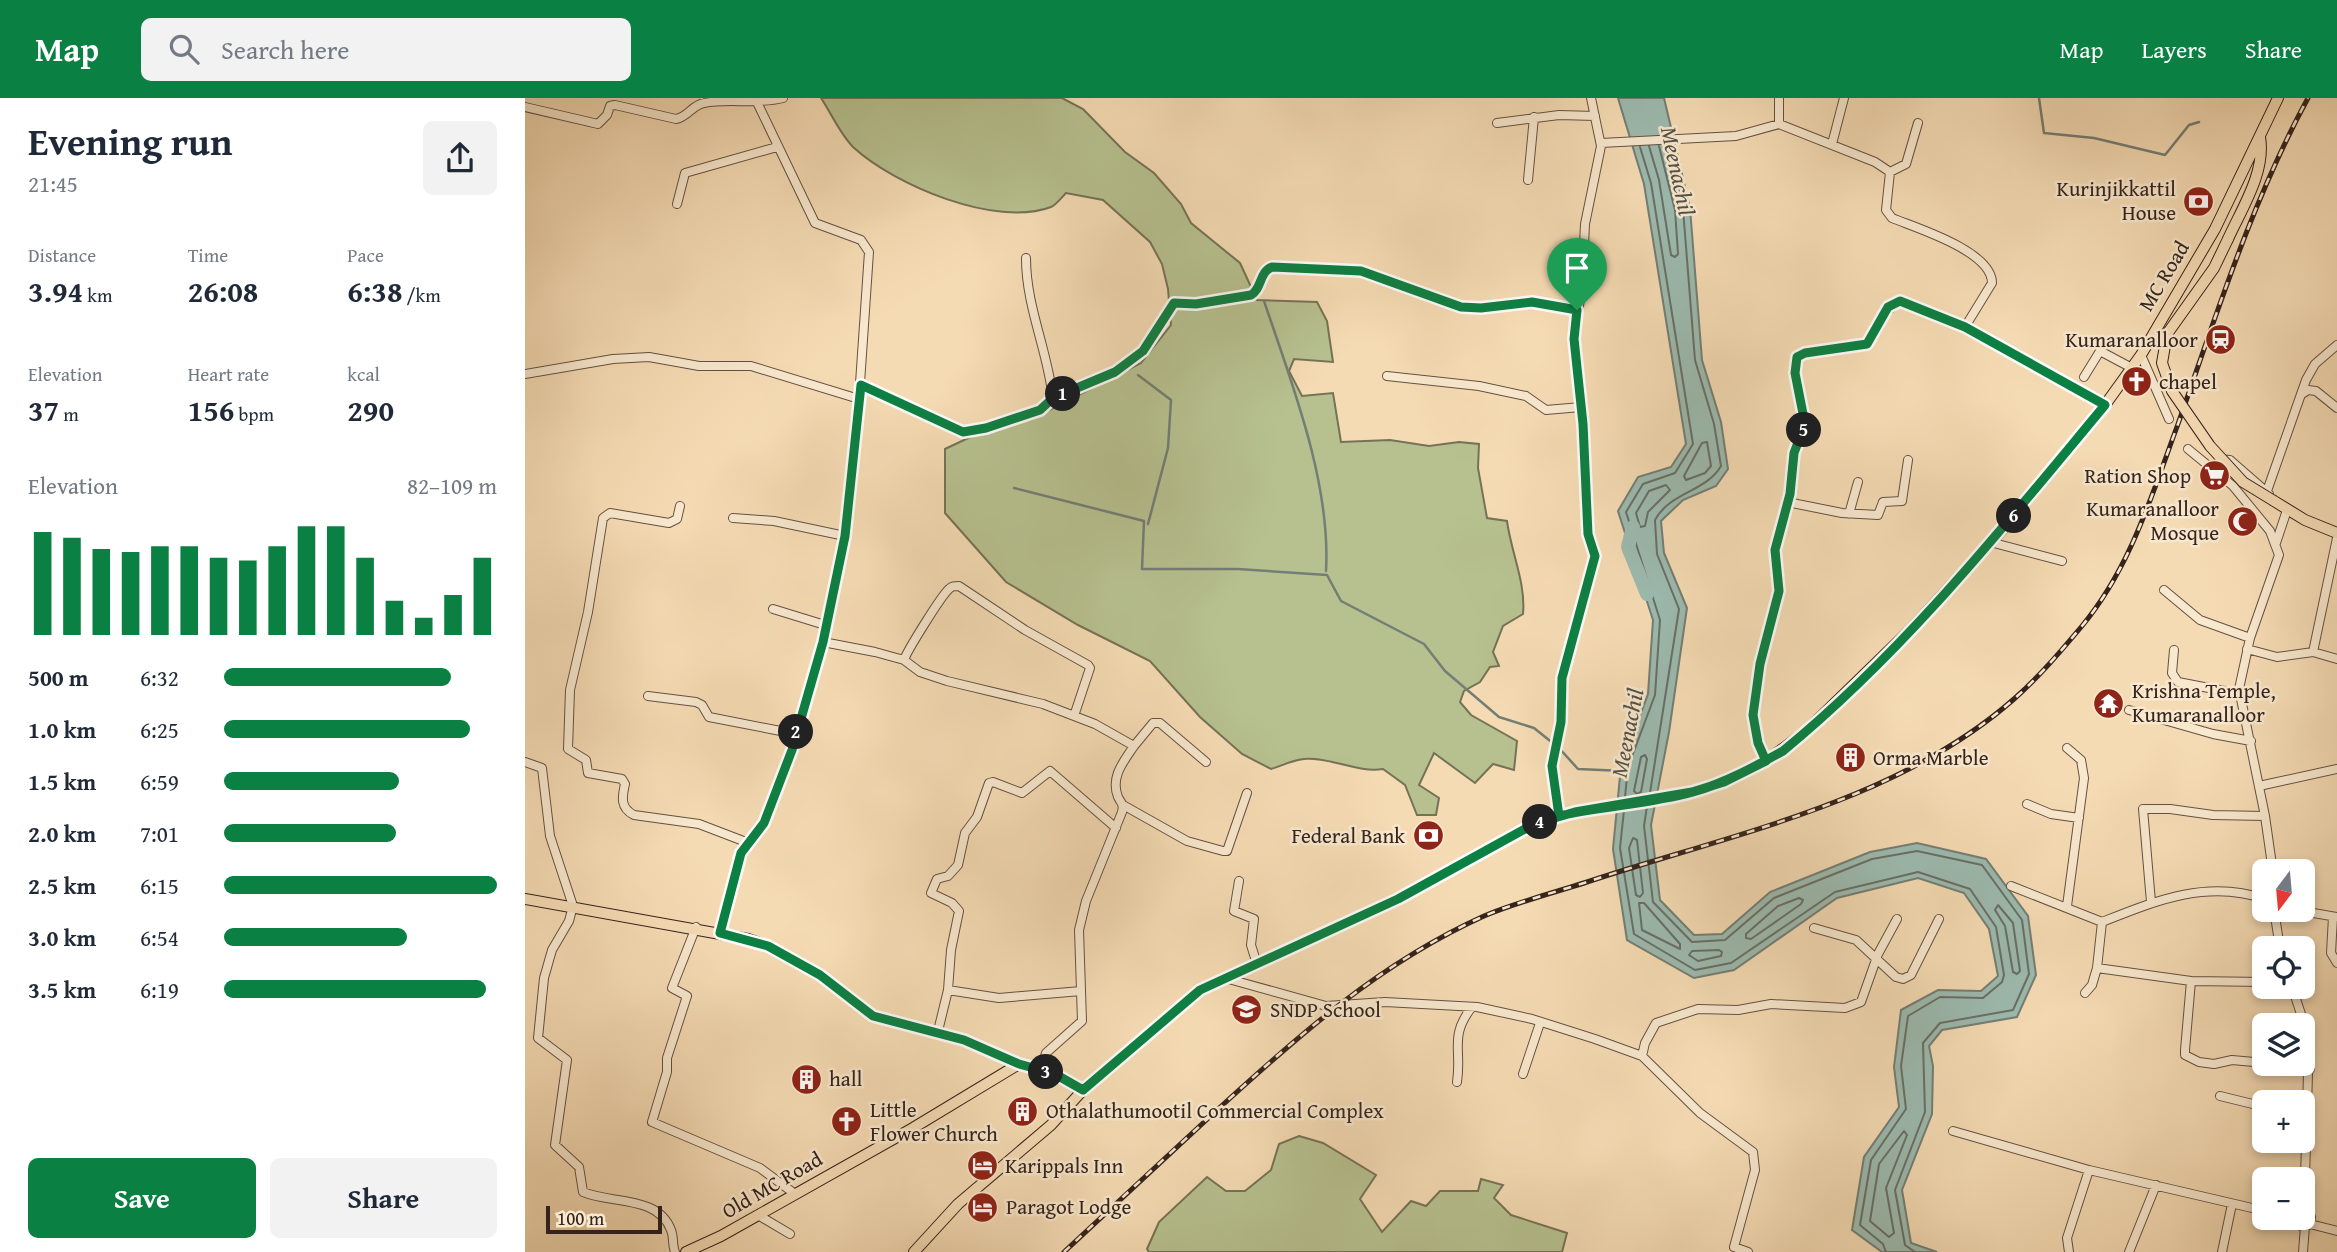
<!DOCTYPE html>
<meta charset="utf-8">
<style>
body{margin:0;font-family:"Gentium Book Plus",serif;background:#f2f2f3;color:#1f2937;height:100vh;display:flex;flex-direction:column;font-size:26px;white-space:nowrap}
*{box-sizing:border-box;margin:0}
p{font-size:23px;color:#747a83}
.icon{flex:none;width:38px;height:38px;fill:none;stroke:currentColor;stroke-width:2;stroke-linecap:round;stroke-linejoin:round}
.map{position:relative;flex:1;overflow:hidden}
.drawer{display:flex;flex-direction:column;background:#fff;width:525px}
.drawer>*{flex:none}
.needle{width:46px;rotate:196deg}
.tools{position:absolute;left:1727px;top:761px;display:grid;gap:14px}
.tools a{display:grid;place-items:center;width:63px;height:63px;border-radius:10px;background:#fff;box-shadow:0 4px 10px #0003;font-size:35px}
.scale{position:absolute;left:21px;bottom:18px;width:116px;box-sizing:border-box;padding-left:7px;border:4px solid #35231c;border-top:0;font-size:19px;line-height:24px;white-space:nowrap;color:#35231c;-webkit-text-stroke:5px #f8e8ce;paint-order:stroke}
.pin{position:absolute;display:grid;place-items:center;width:60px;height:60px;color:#fff;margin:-72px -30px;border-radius:50% 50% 50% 0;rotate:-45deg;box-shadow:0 0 7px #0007}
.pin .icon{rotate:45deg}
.km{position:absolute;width:35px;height:35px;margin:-18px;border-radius:50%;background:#222;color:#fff;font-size:19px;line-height:35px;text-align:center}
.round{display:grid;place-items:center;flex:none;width:74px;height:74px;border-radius:10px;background:#f2f2f3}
.summary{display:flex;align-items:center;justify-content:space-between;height:119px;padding:0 28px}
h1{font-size:38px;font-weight:700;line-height:52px}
.stats{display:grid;grid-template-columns:repeat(3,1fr);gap:10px;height:119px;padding:7px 28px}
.stats div{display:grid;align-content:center}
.stats b{font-size:30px;font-weight:700}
.stats small{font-size:19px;font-weight:400}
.stats p{font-size:19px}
.chart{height:196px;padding:14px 28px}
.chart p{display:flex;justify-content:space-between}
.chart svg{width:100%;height:126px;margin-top:7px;stroke:#0b8043;stroke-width:6}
.cta{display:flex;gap:14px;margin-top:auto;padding:14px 28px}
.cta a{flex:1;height:80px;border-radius:10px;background:#0b8043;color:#fff;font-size:28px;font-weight:700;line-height:80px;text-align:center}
.cta a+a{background:#f2f2f3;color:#1f2937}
ul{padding:0 28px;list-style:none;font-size:23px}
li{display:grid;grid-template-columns:112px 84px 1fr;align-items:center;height:52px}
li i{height:18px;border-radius:9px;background:#0b8043}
header{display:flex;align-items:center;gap:42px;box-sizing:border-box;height:98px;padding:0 35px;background:#0b8043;color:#fff}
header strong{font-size:33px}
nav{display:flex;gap:38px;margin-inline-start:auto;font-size:24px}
.search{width:490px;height:63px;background:#f2f2f3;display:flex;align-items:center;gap:18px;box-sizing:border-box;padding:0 24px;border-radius:10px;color:#747a83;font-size:26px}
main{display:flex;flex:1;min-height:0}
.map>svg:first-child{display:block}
.green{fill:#b7c190;stroke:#767256;stroke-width:2}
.water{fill:#9cbbb0;stroke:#737e75;stroke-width:2}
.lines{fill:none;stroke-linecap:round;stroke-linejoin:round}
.shore{stroke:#686f66;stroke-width:2}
.stream{stroke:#737e75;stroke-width:2.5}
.river{stroke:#9cbbb0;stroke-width:14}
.minor-casing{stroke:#655142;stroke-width:10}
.major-casing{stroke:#35231c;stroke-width:12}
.minor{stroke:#f8e8ce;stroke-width:8}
.major{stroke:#f5dbb4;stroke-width:10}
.rail-casing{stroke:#35231c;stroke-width:5}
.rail{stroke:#f8e8ce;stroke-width:2.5;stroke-dasharray:8;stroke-linecap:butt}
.major-bridge-casing{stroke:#35231c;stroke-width:12;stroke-linecap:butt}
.major-bridge{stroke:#f5dbb4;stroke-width:10}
.route-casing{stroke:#fff;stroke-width:14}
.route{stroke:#0b8043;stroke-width:9}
.labels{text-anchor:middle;stroke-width:5;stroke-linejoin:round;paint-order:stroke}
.poi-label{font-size:21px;fill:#35231c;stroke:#f8e8ce;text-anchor:start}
.street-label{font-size:21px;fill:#35231c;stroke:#f8e8ce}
.water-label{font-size:23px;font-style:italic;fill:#545148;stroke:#f8e8ce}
</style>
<header>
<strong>Map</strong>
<div class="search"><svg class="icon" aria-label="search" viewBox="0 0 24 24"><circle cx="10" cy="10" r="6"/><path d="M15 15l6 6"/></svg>Search here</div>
<nav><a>Map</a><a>Layers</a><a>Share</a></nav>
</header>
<main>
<section class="drawer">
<div class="summary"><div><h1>Evening run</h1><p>21:45</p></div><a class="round"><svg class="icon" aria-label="share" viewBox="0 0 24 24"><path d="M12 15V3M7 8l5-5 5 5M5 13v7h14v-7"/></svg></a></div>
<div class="stats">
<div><p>Distance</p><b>3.94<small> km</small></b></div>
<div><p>Time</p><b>26:08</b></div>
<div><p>Pace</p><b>6:38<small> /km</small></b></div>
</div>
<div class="stats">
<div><p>Elevation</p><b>37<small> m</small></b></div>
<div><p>Heart rate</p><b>156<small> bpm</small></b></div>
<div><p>kcal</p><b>290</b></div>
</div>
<div class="chart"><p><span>Elevation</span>82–109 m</p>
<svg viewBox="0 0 160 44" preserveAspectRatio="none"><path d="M5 44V8M15 44V10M25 44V14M35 44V15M45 44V13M55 44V13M65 44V17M75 44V18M85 44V13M95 44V6M105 44V6M115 44V17M125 44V32M135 44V38M145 44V30M155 44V17"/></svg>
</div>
<ul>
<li><b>500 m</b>6:32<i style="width:83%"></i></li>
<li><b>1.0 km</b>6:25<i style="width:90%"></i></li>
<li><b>1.5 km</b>6:59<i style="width:64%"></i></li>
<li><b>2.0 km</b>7:01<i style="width:63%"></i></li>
<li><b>2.5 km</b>6:15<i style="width:100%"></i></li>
<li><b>3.0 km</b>6:54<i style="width:67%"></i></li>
<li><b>3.5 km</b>6:19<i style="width:96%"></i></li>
</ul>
<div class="cta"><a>Save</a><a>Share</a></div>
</section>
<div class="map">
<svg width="1812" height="1154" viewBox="0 0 1812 1154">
<rect width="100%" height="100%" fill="#f5dbb4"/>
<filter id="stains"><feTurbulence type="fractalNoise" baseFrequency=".00286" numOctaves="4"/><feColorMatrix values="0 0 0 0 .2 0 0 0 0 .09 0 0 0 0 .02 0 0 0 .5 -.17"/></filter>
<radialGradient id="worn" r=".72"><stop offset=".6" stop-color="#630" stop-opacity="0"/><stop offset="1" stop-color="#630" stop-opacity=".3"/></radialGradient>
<path class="green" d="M296,0H537L558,11L600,54L629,75L656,106L666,125L715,165L732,202L792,204L802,223L808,264L769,261L764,273L777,298L808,295L816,344L865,342L904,348L934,344L954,346L953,370L962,420L982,423C986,454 1001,485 998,516L978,528L968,554L974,568L965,569L955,584L939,593L935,604L946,617L992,643L989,672L968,666L950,685L909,655L894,687L914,700L911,717H892L880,687L858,671C831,675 807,659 779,661C768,662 756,668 746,671L717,656L675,619L625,563L553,527L481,484L420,415V351L458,333L507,321L616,265L646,227L643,191L637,166L625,144L578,102L541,95C537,99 531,107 526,109C471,130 369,87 328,49C315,36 306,15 296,0Z
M774,1038L798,1045L851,1077L835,1101L857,1134L886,1103L901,1108L915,1093H953L956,1081L978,1087L969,1100L986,1117L1042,1135L1037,1154H624L622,1151L634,1124L682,1079L701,1093H720L746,1072L754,1046Z"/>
<path class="water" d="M1093,0H1139L1165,110L1177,262L1196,324L1203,371L1191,388L1158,402L1136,423L1139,455L1162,510L1144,634L1126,727L1135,802L1169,837L1197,836L1245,794L1345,754L1392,745L1461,761L1503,818L1511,877L1492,919L1417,932L1404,948L1408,968L1407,1016L1377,1092L1386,1145L1412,1154H1357L1327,1132L1339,1059L1374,1009L1369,969L1376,912L1413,892L1456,893L1473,878L1464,831L1439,795L1393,780L1312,800L1209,872L1169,880L1102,842L1088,751L1096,668L1123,596L1128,522L1093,413L1113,379L1146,369L1161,346L1119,86Z"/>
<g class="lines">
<path class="shore" d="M1124,48L1134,82L1146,157L1150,159L1153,156L1150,112L1134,48
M1182,344L1186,368L1180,375L1161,382L1159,378L1177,345Z
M1141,387L1145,392L1123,414L1120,428L1115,429L1111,415L1124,393Z
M1120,657L1122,661L1116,694L1112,696L1109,693L1116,659Z
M1125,695L1154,511L1132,456L1130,422C1145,394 1181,394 1196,368L1189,326L1170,262L1158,111L1143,47
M1100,699L1103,669L1130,597L1135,522L1101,414L1118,386L1150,375L1168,346L1126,85L1115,49
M1122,708L1119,728L1128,804L1167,844L1200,842L1249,800L1347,761L1392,753L1457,767L1497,822L1504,876L1488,912L1415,925L1398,945L1400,1014L1370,1092L1380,1147L1390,1154
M1099,712L1095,750L1109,836L1170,872L1206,865L1310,794L1393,774L1445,791L1471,829L1479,877L1477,884L1458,900L1415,899L1383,918L1376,968L1381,1011L1346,1062L1335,1127L1358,1146L1361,1154
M1108,740L1112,742L1118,795L1115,799L1111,797L1104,750Z
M1274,800L1278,802L1276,806L1226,841L1221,840V836L1253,808Z
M1114,805H1119L1155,846V851L1117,832Z
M1473,807L1488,825L1495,873L1492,876L1488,874L1480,828L1470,812Z
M1194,852L1197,854L1196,858L1173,863L1164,857L1167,853Z
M1379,1033L1382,1037L1361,1090L1369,1135L1364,1139L1345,1123L1354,1066Z"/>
<path class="stream" d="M1514,0L1519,35L1569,40L1640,57L1664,27L1674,24
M739,203C767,286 806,385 801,473
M613,277L646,302L643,350L623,426
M489,390L619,423L617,471H713L802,477L816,503L899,546L920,573L974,619L1009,630L1029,646
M1034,650L1053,671L1099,673"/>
<path class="river" d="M1108,429L1103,449L1122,496"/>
<defs>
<path id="minor" d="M1254,0V26
M0,9L73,26L82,17L85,8L90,7L151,21C163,19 167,7 179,5C205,0 230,7 258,0
M972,25L1034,17L1070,18
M1076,45L1211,38L1254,26L1350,64L1365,74L1361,112L1367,120C1391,130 1467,153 1467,185L1440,229
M1307,46L1319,0
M1365,74L1381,66L1393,25
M1003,82L1009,19
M152,106L160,75L252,49
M501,160C501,209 523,253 528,301
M1616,257L1644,321
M0,276L88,261L124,259L174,268H226L334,301
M862,278L954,288L1001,298L1021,312L1056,309
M1559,279L1575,253L1605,269
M336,287L438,334L461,329L515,312L528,301L590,274L618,253L649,205L671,206L726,197C737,191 734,173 747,169L836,173L936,209L956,210L1007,204L1052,212
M1777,296L1783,292L1791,293L1812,310
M1663,351L1708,388L1745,433L1754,457L1725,540L1714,591L1740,718L1748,774
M1692,375L1694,361L1705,362L1744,396
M1742,393L1781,282L1790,266L1812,247
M1262,404L1317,415L1353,417L1358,404L1377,403L1383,362
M155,408L152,421L144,425L85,415L78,420L63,514L45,592L43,651L61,662L63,675L97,681L100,686C97,699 95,710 109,717L174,726L221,744
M1324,416L1333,384
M208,420L249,423L320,438
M1465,444L1537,463
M1751,445L1762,412
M1639,492L1675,522L1725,540
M248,511L300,527
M298,544L350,554L379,562L395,574L422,583L518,606L570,626L609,648C599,663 585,679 593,699C596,705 599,706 597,714L561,803L554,832L557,923L521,955L515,973
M1722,551L1752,559L1788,554L1812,440
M1649,552L1647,575L1653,584L1715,596
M1788,554L1812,561
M379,562C382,553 416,498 424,491C427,488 429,488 434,488L500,532L563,567L565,570L549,618
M123,598L171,604L177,607L184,619L271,636
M1604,612L1688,636L1726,643
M609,648L628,625H635L681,664
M1241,663L1233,645L1228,617L1235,566L1254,493L1249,452L1265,396L1270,355L1280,326L1270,275L1272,259L1280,255L1342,246C1357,232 1355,213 1375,203L1440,229L1580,307
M0,664L17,670L25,738L48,808L44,823L27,852L19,880L13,940L42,962L30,1047L54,1069L58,1094C85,1106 133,1097 146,1132C149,1139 147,1147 150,1154
M1734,688L1812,671
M1502,706L1526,716L1554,720
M598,707L662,743L698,753H702L722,695
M1034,718L1027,668L1036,624L1037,580L1070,458L1063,436L1058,326L1049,241L1057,188L1060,126L1076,48L1066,0
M714,783L709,813L729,821L726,847L732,866
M1486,788L1577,824L1572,870
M1626,804L1618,711H1645L1688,717L1740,718
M1542,808L1559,680L1556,662L1542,650
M1749,812L1755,850
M1771,812L1812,819
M1808,819L1806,855L1812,865
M1577,824C1630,803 1682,781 1740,801
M171,829L147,890L162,898L142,960V974L127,1024L235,1070L270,1096
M1289,830L1331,842L1371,879L1378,881L1386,877L1414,821
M195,835L216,755L239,725L267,652L300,534L320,438L330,358L344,154L336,142L290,125L230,0
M700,880L801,908L860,904L952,909L1007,921L1070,941L1117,958L1175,1015L1228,1054L1230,1072L1209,1149L1223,1154
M1740,884L1666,883L1660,952V957L1674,964L1689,966L1707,962L1740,965
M1767,889L1784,940L1779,1115
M423,892L426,852L434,813L427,805L406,795L412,781L423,778L433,767L440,735L452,719L464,685L468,684L497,695L525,673L591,730
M1560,895L1567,887L1572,870L1666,883
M413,933L423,892L474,900L556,893
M1117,958L1120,945L1131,925L1173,911L1213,912L1246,906L1320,910L1336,904L1353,856L1372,821
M1746,966L1785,971
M998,976L1015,925
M932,984C937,952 924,938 947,909
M1695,998L1740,1009
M1428,1033L1564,1072L1740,1113
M233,1117L265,1136
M1773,1120L1776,1128L1784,1127L1786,1119L1778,1115
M1785,1126L1812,1133
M1544,1154L1542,1140L1564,1072
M1604,1154L1631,1087
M1697,1154L1707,1106
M1778,1154L1780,1128"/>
<path id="major" d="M1703,141C1717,110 1741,74 1735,39
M1749,403L1780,422L1812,435
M0,801L223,841L243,848L295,877L348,918L439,942L494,966L530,976L558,992
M161,1154L196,1138L388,1030L494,966
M389,1154L433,1106L526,1027L558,992L675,892L873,801L1009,726L1050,714L1167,694L1199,684L1241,663L1279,635L1386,531L1477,432L1580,307L1616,257L1690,131L1753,0"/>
</defs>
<use href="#minor" class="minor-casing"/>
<use href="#major" class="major-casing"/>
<use href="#minor" class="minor"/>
<use href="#major" class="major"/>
<defs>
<path id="rail" d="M539,1154C589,1107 640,1060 691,1013C774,937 855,865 959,818C992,804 1028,795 1062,784C1206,736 1372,704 1489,601C1514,579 1536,553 1557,528C1606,469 1627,396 1653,326C1692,215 1727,103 1783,0"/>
</defs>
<use href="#rail" class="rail-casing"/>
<use href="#rail" class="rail"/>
<defs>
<path id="major-bridge" d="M1703,141L1689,170L1642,236L1637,265L1647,293L1685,348L1718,384L1749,403"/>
</defs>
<use href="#major-bridge" class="major-bridge-casing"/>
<use href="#major-bridge" class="major-bridge"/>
</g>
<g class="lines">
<defs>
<path id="route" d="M1052,212L1007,204L956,210L936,209L836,173L747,169C734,174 737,191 726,197L671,206L649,205L618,253L590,274L528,300L515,312L461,330L438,334L336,287L320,438L298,544L267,652L239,725L216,755L195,835L243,848L295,877L348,918L439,942L494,966L530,976L558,992L675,892L873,801L1009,726L1050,714L1167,694L1199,684L1241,663L1233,645L1228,617L1235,566L1254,493L1250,452L1265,396L1269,355L1280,326L1270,275L1272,259L1280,255L1342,246L1363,209L1375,203L1440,229L1580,307C1480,427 1380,553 1258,653C1229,669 1200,685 1168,694C1125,706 1078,708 1034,718L1027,668L1036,624L1037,580L1070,458L1063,436L1058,326L1049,241L1052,212"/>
</defs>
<use href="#route" class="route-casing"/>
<use href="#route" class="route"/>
</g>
<defs>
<symbol id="bank-disc" viewBox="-11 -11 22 22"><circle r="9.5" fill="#8f2418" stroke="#f8e8ce"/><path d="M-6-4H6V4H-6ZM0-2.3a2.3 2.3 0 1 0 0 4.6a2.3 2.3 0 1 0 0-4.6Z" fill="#fff"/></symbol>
<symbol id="station-disc" viewBox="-11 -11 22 22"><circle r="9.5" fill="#8f2418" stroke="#f8e8ce"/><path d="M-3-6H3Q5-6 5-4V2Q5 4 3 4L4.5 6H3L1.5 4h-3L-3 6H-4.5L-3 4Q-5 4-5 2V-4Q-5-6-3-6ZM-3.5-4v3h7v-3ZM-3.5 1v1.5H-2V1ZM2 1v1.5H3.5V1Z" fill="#fff"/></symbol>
<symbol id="church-disc" viewBox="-11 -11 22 22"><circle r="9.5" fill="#8f2418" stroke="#f8e8ce"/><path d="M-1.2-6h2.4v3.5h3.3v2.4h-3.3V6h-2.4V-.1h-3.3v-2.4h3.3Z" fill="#fff"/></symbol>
<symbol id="supermarket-disc" viewBox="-11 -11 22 22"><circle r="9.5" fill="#8f2418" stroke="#f8e8ce"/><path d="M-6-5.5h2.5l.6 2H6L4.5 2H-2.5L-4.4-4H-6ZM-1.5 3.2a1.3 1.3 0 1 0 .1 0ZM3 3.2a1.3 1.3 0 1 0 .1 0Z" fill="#fff"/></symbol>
<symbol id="mosque-disc" viewBox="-11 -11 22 22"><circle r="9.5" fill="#8f2418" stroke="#f8e8ce"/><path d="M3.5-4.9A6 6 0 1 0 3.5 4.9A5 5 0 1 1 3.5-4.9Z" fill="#fff"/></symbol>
<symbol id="temple-disc" viewBox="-11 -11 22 22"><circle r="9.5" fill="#8f2418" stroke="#f8e8ce"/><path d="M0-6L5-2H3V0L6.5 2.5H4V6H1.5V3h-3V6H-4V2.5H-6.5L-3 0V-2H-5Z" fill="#fff"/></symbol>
<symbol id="building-disc" viewBox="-11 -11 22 22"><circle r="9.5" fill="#8f2418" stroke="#f8e8ce"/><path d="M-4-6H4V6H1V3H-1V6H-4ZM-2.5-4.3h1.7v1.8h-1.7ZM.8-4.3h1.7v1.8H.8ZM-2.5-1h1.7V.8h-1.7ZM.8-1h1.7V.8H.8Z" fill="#fff"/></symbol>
<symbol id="school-disc" viewBox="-11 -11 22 22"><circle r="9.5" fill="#8f2418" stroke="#f8e8ce"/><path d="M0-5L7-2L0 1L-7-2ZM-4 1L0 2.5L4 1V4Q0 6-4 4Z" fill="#fff"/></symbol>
<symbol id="hotel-disc" viewBox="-11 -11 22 22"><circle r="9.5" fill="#8f2418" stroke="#f8e8ce"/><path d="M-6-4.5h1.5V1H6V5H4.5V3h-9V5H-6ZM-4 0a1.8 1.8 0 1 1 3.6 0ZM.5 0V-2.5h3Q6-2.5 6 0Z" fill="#fff"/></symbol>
</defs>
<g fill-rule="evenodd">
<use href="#bank-disc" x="1656" y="86" width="35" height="35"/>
<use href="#station-disc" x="1678" y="224" width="35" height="35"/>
<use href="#church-disc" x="1594" y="266" width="35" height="35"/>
<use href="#supermarket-disc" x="1672" y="360" width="35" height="35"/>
<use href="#mosque-disc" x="1700" y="406" width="35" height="35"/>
<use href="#temple-disc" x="1566" y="588" width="35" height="35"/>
<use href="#building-disc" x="1308" y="642" width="35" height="35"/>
<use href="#bank-disc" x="886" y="720" width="35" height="35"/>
<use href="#school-disc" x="704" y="894" width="35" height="35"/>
<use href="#building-disc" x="264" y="964" width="35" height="35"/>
<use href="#building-disc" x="480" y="996" width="35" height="35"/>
<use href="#church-disc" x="304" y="1006" width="35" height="35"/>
<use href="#hotel-disc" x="440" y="1050" width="35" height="35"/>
<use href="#hotel-disc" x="440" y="1092" width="35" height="35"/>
</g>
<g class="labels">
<g class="poi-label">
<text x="1651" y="98" text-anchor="end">Kurinjikkattil<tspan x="1651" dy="24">House</tspan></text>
<text x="1673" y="249" text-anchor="end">Kumaranalloor</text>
<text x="1634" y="291">chapel</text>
<text x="1666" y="385" text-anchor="end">Ration Shop</text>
<text x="1694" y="418" text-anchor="end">Kumaranalloor<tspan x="1694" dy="24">Mosque</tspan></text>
<text x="1607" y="600">Krishna Temple,<tspan x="1607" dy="24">Kumaranalloor</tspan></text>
<text x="1348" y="667">Orma Marble</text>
<text x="880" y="745" text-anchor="end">Federal Bank</text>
<text x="745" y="919">SNDP School</text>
<text x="304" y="988">hall</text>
<text x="345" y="1019">Little<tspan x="345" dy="24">Flower Church</tspan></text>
<text x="521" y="1020">Othalathumootil Commercial Complex</text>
<text x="480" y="1075">Karippals Inn</text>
<text x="481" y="1116">Paragot Lodge</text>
</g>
<g class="street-label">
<text transform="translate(1639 178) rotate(-59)" y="7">MC Road</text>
<text transform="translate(247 1087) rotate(-30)" y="7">Old MC Road</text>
</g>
<g class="water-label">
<text transform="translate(1153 73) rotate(78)" y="8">Meenachil</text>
<text transform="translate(1102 635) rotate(-79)" y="8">Meenachil</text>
</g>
</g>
<rect width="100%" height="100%" filter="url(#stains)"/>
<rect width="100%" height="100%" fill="url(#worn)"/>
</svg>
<div class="tools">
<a><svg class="needle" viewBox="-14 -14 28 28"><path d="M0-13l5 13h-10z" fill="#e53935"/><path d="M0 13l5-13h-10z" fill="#747a83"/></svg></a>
<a><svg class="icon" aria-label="locate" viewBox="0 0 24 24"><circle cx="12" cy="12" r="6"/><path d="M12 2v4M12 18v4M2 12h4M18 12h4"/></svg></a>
<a><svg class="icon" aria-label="layers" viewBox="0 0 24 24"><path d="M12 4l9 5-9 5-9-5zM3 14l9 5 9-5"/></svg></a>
<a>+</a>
<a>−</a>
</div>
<div class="scale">100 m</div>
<div class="pin" style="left:1052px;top:212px;background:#1e9e55"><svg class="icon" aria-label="arrive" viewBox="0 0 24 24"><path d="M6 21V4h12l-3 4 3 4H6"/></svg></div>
<b class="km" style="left:538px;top:296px">1</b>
<b class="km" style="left:271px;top:634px">2</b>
<b class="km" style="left:521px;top:974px">3</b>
<b class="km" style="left:1015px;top:724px">4</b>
<b class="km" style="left:1279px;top:332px">5</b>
<b class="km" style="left:1489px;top:418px">6</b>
</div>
</main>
